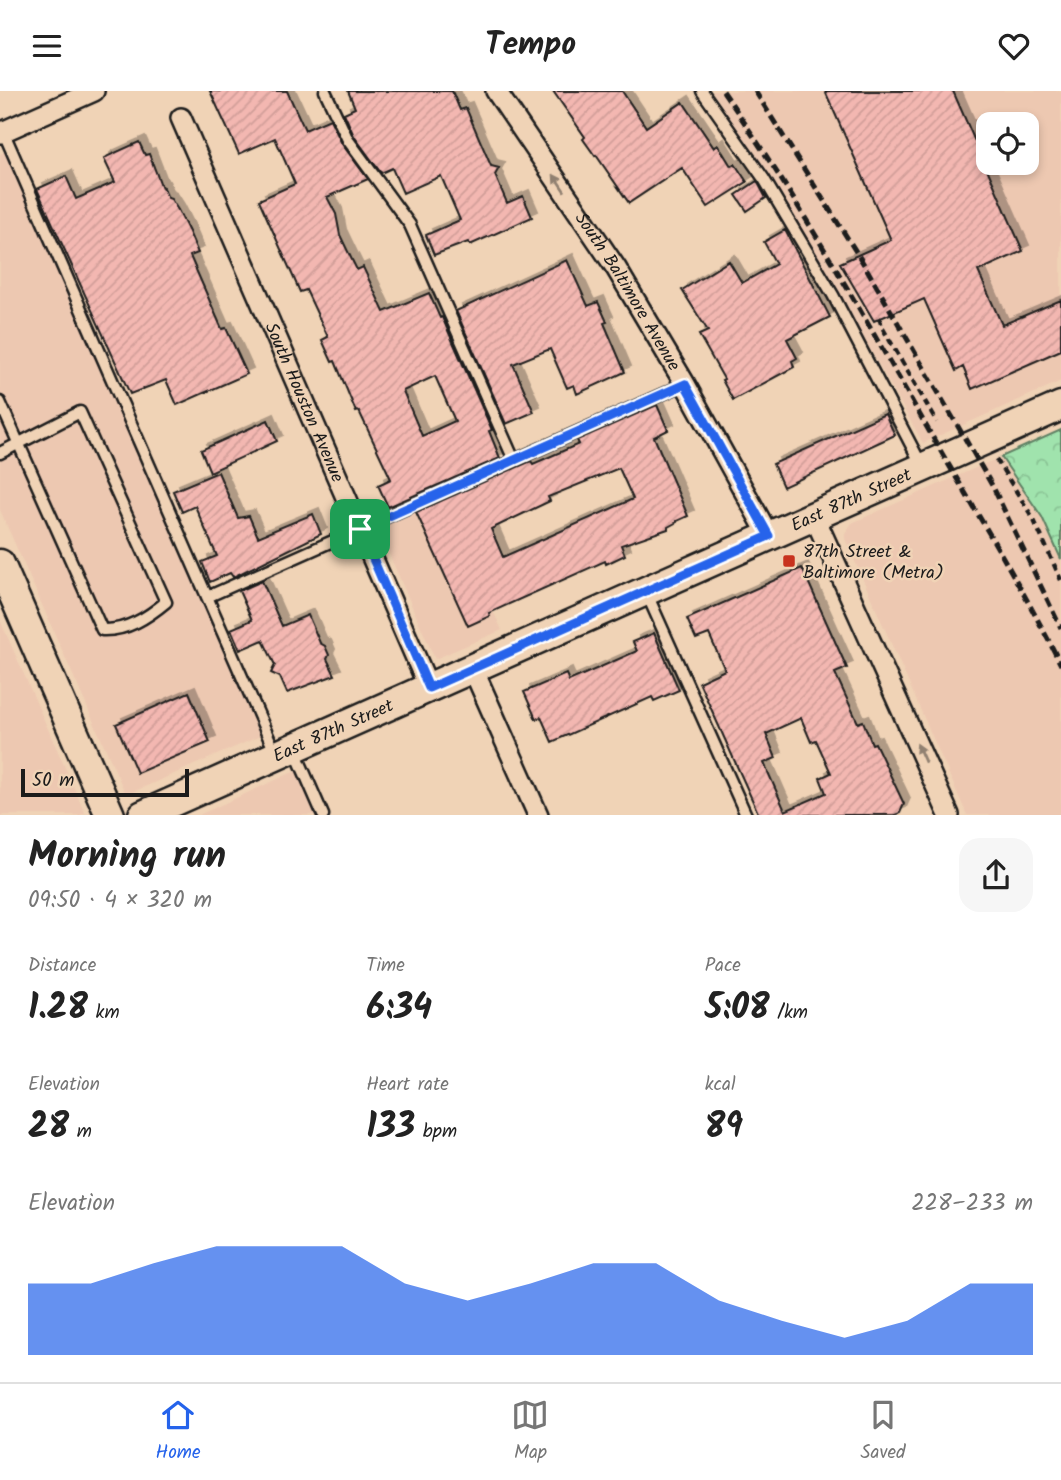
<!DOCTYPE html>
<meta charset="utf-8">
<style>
body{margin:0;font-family:Kalam,sans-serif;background:#f6f6f6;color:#222;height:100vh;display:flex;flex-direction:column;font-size:26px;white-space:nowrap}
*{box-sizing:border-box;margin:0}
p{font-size:23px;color:#767676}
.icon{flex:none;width:38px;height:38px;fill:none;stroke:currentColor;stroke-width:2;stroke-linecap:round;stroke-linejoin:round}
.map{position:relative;height:724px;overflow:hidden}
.details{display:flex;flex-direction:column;background:#fff;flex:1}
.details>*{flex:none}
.buttons{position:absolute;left:976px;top:21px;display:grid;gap:14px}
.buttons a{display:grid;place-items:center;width:63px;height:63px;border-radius:14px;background:#fff;box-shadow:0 4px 10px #0003;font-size:35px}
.scale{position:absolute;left:21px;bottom:18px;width:168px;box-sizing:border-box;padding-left:7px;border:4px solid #1c1c1c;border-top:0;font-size:19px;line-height:24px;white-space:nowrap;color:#1c1c1c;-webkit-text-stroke:5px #f0d3b6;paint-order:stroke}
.pin{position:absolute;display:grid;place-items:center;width:60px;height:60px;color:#fff;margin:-30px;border-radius:14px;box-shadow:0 4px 10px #0006}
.round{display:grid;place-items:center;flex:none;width:74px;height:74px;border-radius:21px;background:#f6f6f6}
.head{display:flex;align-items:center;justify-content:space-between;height:119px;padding:0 28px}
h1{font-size:38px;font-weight:600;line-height:52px}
.figures{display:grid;grid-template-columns:repeat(3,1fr);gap:10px;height:119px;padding:7px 28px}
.figures div{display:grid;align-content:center}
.figures b{font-size:35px;font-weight:600}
.figures small{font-size:19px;font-weight:400}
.figures p{font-size:19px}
.chart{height:196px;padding:14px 28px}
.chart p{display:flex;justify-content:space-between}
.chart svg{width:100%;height:126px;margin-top:7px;fill:#2563eb;opacity:.7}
header{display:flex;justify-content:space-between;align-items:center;height:91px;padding:0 28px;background:#fff;font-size:32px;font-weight:600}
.tabs{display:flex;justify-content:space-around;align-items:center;height:98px;border-top:2px solid #e0e0e0;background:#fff;font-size:19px;color:#767676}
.tabs a{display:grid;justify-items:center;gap:4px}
.tabs .active{color:#2563eb}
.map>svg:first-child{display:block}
.built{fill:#edc8b1;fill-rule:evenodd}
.forest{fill:url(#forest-crowns);stroke:#5e8064;stroke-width:2}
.building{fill:url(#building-hatch);stroke:#1c1c1c;stroke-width:2;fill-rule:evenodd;filter:url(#shadow)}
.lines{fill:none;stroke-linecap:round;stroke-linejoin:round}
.service-casing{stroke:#1c1c1c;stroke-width:15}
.minor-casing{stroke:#1c1c1c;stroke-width:24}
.secondary-casing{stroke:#1c1c1c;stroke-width:33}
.path{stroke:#1c1c1c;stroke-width:4.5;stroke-dasharray:7 5;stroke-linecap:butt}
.service{stroke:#f0d3b6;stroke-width:10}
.minor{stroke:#f0d3b6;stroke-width:19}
.secondary{stroke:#f0d3b6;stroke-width:28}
.rail{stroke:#1c1c1c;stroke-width:5;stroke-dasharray:10 5;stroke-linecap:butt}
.oneway{fill:#918171}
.route-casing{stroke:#fff;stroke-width:14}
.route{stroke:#2563eb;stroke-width:9}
.poi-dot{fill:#c8321e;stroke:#f0d3b6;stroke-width:2.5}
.labels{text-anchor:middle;stroke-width:5;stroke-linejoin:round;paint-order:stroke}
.street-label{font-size:18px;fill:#1c1c1c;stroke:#f0d3b6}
.poi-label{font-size:18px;fill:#1c1c1c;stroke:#f0d3b6;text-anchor:start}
</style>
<header><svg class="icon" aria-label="menu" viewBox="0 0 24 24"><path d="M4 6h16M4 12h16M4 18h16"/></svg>Tempo<svg class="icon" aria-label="heart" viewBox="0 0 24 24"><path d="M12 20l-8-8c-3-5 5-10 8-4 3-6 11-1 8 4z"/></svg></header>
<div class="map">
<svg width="1061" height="724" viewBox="0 0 1061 724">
<defs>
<pattern id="forest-crowns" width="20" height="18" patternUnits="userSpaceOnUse" patternTransform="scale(1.75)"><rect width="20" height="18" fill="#a0e3ad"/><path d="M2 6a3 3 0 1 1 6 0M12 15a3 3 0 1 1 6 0" fill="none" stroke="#89c294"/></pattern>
<pattern id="building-hatch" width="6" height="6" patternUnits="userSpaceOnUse" patternTransform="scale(1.75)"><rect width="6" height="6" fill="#f3b7b1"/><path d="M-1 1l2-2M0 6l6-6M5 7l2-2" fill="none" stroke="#d09d98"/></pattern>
<filter id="shadow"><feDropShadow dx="6" dy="-6" stdDeviation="0" flood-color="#0004"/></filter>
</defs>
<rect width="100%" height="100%" fill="#f0d3b6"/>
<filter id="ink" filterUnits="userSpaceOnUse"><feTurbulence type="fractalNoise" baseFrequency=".0143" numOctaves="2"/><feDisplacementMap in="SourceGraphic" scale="14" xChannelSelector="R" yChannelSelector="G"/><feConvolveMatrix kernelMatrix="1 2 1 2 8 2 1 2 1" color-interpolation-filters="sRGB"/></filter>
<g filter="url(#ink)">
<path class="built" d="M712,0H1061V290L923,352L806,145ZM989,33H1027V72H989Z
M11,58L267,642L126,704L0,419V63Z
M1061,339V724H967L845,448V442L852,432Z
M438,403L502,539L435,568L375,431Z
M0,529L85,722L80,724H0Z
M302,677L323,724H199Z"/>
<path class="forest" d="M1061,339V468L1042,426L1001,366Z"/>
<path class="building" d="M210,0H287L305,39L330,28L342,53L368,88L327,106L336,123L340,144L352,169L357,179L363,176L384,221L429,202L440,227L442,226L492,339L489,340L500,367L388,416L378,394L391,388L359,320L356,321L335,270L332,271L322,249L328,246L306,199L300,201L259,109L295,93L275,47L239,63ZM435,285L455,330L422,345L403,300Z
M348,0H452L460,19L466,17L491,75L499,77L495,84L507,112L523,105L532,126L470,154L468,151L434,164L426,144L460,129L441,85L403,102L392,77L381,82L354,45L344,22L355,17Z
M553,0H622L646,36L683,11L714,57L718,54L731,75L735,73L747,91L708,116L682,77L629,112L596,64L595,65L583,48L585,46Z
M825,0H953L1023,160L978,180L1002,234L1061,209V259L972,298L963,276L956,280L924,208L874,230L840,172L891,149Z
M139,51L145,64L149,63L162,97L163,96L168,107L171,108L178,119L189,141L198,162L190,165L222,238L226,237L247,283L177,314L166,289L130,303L37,98L66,85L76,108L115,91L104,68L108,65Z
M757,90L766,107L747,120L736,104Z
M785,139L830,226L787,248L797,267L792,270L794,276L733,309L722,289L724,288L699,244L708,240L682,199L729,170L742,192L776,173L764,151Z
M567,169L588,215L598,211L607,231L604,232L625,281L577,303L574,294L567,297L550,258L513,273L534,321L506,333L456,220Z
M657,314L668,339L654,346L688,425L677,430V431L668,436V438L621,454L625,464L606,473L605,470L489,522L490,525L468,535L416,421L531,370L533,373L579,353L577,349ZM619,377L633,408L503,466L491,438L550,410L548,406Z
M885,323L895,344L783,396L773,373Z
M268,329L277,350L210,381L201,359Z
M218,381L238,427L249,425L258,446L313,423L321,443L233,486L230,482L210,491L202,471L217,465L195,415L182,421L173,400Z
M802,477L847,577L835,582L858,632L863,630L872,653L875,652L904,713L900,722L895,724H759L699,591L725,579L709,543L696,548L687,528ZM801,627L811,651L816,649L831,682L820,687L826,702L785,720L764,672L776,667L766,643Z
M262,490L282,535L308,524L320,552L325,555L329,564L327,568L335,584L287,602L280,586L271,582L275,574L263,549L240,559L231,538L252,529L239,500Z
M654,542L679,599L654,610L652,606L552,651L541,626L536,628L524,601L566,583L569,590L637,560L633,551Z
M189,601L210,651L137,682L116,633Z"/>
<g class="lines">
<defs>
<path id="service" d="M325,0L348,49L410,134L514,369
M702,0L764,88L833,204L921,373
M3,40L275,661
M0,311L102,539C127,540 148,526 166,511L80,321L0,362
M646,501L746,724
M207,506L685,293
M295,660L323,724"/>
<g id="minor">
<path id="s1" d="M496,0L616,177L685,293L769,445"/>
<path id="s2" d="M181,27L429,597"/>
<path d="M0,42L94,0"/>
<path d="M814,425L949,724"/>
<path d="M473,578L538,724"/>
</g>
<g id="secondary">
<path d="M0,473L110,724"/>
<path id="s3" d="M143,724L1061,315"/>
</g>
</defs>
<use href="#service" class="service-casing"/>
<use href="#minor" class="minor-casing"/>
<use href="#secondary" class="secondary-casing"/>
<path class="path" d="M879,226L882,236L937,331
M996,368L1033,427L1061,489"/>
<use href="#service" class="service"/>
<use href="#minor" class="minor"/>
<use href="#secondary" class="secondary"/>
<path class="rail" d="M723,0C797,107 861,220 925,333C971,413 1020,491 1061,574
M755,0L865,175L993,396L1061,537"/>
</g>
<defs><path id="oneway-solid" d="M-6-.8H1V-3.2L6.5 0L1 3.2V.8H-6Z" transform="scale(1.75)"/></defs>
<g class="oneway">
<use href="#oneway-solid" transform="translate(559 92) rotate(-124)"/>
<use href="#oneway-solid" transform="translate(921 662) rotate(-114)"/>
</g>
</g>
<g class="lines" filter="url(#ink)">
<defs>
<path id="route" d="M685,293L769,445L429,597L360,438Z"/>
</defs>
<use href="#route" class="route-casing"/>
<use href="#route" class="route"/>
</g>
<rect class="poi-dot" x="782" y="463" width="14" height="14" rx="3.5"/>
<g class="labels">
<g class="street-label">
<text dy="6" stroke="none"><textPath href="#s1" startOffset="240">South Baltimore Avenue</textPath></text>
<text dy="6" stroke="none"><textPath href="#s2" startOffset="310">South Houston Avenue</textPath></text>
<text dy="6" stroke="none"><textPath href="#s3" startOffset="775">East 87th Street</textPath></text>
<text dy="6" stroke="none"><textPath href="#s3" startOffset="208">East 87th Street</textPath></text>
</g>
<g class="poi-label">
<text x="803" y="466">87th Street &amp;<tspan x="803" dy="21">Baltimore (Metra)</tspan></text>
</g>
</g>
</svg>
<div class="buttons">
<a><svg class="icon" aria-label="locate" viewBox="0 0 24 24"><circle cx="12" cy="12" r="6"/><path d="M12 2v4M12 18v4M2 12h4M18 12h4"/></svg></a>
</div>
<div class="scale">50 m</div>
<div class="pin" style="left:360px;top:438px;background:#1e9e55"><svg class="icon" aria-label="arrive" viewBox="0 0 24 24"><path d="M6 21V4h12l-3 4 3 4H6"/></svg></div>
</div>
<section class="details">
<div class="head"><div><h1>Morning run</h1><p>09:50 · 4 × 320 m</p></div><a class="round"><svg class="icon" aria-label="share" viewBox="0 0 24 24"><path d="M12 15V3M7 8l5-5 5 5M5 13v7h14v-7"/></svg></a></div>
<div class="figures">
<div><p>Distance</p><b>1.28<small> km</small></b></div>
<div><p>Time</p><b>6:34</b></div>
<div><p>Pace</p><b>5:08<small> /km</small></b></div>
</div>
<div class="figures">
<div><p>Elevation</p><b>28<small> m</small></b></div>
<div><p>Heart rate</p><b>133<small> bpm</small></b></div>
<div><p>kcal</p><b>89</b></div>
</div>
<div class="chart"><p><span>Elevation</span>228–233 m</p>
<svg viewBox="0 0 160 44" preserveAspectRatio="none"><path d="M0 44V19L10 19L20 12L30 6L40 6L50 6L60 19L70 25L80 19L90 12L100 12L110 25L120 32L130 38L140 32L150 19L160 19V44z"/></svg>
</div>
</section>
<nav class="tabs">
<a class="active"><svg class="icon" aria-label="home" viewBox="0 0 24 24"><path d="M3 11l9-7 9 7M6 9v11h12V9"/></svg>Home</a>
<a><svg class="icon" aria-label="map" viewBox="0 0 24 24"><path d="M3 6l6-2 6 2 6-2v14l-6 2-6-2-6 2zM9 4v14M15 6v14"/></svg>Map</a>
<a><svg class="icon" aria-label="saved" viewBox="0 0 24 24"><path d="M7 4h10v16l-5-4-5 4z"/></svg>Saved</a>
</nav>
